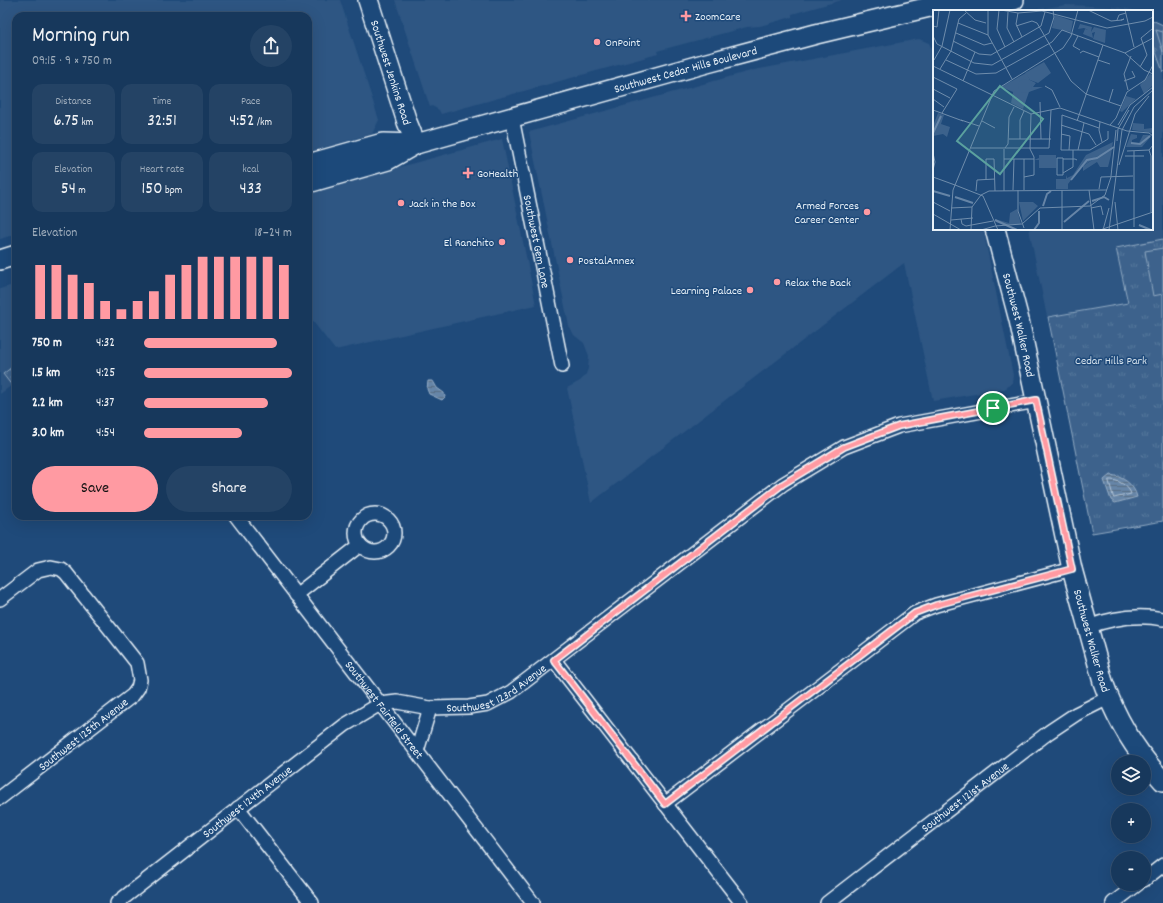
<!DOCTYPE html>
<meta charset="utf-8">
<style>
body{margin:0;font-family:Dekko,sans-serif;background:#244365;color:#f1f3f6;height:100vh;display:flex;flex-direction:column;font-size:15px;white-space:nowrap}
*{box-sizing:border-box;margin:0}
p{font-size:13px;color:#9eacbb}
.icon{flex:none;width:22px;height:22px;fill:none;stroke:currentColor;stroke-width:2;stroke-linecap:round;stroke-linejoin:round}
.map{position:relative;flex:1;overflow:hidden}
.details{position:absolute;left:12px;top:12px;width:300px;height:508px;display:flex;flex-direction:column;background:#17385c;border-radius:12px;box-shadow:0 4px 16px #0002,0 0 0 1px #365272}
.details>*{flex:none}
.controls{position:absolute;left:1111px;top:755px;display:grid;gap:8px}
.controls a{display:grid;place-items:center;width:40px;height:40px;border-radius:50%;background:#17385c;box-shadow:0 4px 16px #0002,0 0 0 1px #365272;font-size:20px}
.pin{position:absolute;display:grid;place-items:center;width:34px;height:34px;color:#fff;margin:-17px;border:2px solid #fff;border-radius:50%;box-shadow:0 1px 4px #0007}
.round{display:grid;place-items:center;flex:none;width:42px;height:42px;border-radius:21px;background:#244365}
.summary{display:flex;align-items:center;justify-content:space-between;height:68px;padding:0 20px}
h1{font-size:22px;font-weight:600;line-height:30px}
.figures{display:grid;grid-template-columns:repeat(3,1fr);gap:6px;height:68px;padding:4px 20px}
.figures div{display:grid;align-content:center;border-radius:10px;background:#244365;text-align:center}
.figures b{font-size:17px;font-weight:600}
.figures small{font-size:11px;font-weight:400}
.figures p{font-size:11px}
.chart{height:112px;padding:8px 20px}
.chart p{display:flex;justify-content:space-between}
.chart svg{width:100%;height:72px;margin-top:4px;stroke:#ff9aa2;stroke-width:6}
.primary-button{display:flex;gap:8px;margin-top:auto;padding:8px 20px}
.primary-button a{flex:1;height:46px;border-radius:24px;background:#ff9aa2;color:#111;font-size:16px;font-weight:600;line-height:46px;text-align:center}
.primary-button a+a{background:#244365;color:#f1f3f6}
ul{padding:0 20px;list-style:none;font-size:13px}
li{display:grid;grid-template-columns:64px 48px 1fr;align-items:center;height:30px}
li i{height:10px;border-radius:5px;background:#ff9aa2}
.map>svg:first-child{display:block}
.built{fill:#2e5683}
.grass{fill:url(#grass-dots);stroke:#92aac2}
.forest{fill:url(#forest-crowns);stroke:#92aac2}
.park{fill:url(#park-tufts);stroke:#92aac2}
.pitch{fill:#3c628c;stroke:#92aac2}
.water{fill:url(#water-rules);stroke:#9ab0c7}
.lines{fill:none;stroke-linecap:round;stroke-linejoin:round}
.shore{stroke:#b4c6d8;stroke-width:1}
.minor-casing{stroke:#e8f1f8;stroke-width:16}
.secondary-casing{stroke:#e8f1f8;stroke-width:22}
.minor{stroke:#1f4a7a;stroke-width:13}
.secondary{stroke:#1f4a7a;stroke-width:19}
.route-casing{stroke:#fff;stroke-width:8}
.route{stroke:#ff9aa2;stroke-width:5}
.poi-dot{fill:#ff9aa2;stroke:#1f4a7a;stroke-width:1.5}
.labels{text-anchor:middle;stroke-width:3;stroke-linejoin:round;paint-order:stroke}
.poi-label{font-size:12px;fill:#e8f1f8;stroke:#1f4a7a;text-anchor:start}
.street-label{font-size:12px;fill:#e8f1f8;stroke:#1f4a7a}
.park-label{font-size:12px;fill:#d7e3ed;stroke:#1f4a7a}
.inset-river{fill:none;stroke:#6685a7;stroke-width:2}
.inset-road{fill:none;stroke:#6f8dac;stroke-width:1}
.view{fill:#5ba19e;fill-opacity:0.15;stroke:#5ba19e;stroke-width:2}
.inset-edge{fill:none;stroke:#e8f1f8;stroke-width:2}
</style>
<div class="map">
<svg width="1163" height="903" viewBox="0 0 1163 903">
<defs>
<pattern id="grass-dots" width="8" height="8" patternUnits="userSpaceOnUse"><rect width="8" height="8" fill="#3c628c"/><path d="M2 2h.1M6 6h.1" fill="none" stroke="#58799d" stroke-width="1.8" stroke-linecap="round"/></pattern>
<pattern id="forest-crowns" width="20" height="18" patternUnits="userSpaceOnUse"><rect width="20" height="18" fill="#3c628c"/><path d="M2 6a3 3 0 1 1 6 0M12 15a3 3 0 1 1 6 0" fill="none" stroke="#58799d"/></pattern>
<pattern id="park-tufts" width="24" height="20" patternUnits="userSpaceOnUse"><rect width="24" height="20" fill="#3c628c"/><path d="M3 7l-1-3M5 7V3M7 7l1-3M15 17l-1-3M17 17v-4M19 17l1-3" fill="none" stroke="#58799d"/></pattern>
<pattern id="water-rules" width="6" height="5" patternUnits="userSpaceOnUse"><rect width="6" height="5" fill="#6685a7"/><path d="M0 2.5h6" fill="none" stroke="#596d82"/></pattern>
</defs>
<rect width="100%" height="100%" fill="#1f4a7a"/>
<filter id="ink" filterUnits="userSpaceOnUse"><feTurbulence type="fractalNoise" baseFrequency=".025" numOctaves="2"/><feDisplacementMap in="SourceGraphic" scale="8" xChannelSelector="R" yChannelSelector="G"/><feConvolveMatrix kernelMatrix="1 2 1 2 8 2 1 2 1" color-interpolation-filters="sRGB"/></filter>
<g filter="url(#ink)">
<path class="built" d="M0,0H340L379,120L372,134L308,152V16H16V234L0,239Z
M395,0H842L792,14V17L760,26L747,27L657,51L658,54L441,114L439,110L432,106L430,107Z
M1066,5L1115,7L1139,11H1024Z
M1152,18L1163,51V241L1128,303L1047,317L1029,229H1152Z
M919,39L929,43L934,54V229H983L1013,375L1012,383L1005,389L933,401L904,263L591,503L567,388L580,381L585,376L588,369L589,356L584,343L574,335L569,326L529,132L754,70Z
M502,139L536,305L335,350L308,315V192Z
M16,284V364L3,374L12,385L0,394V289Z"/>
<path class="grass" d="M16,364V391L3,374Z"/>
<path class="forest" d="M1152,20L1163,25V72L1152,41Z"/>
<path class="park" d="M1156,30L1163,32V52Z
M1163,239V521L1092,533L1048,317L1128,303L1116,248Z"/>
<path class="pitch" d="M1163,248V294L1153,296L1145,251Z"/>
<path class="water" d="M428,381H433L437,388L444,393L445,397L442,400L429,394L427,389Z
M1110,475C1122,476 1134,484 1137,497L1115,503L1111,500L1104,480Z"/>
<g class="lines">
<path class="shore" d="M1109,480C1117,479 1129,486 1131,494L1114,498Z"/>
<defs>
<g id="minor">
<path id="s1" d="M512,118L562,366"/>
<circle cx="375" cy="533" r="19"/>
<path id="s2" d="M236,516L533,903"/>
<path d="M296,595L360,545"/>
<path d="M0,599L38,570L51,567L61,569L66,573L137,663L140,680L138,688L133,695L0,798"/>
<path d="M1088,627C1112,618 1137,614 1163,619"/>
<path d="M554,660L742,903"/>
<path d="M417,751L430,708"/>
<path d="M665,804L915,613L936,605L1072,569"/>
<path d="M238,808L312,903"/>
<path d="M1144,880L1163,865"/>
<path id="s3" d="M117,903L345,725L380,704L397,702L430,708L469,707L488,704L511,692L783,484L844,447L899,426L1037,401"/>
<path id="s4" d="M827,903L1049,732L1076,714L1108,698"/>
<path d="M1113,903L1138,884"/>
</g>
<g id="secondary">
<path id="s5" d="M368,0L407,122L416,144"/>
<path d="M957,2L976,9L1014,0"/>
<path d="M308,164L383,143L416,144"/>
<path id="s6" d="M308,183L388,160L416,144L707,63L816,34L959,0"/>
<path id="s7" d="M995,229L1019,320L1072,569L1103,682C1116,719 1136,752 1163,781"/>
<path d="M0,260L16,255"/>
</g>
</defs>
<use href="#minor" class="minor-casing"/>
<use href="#secondary" class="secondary-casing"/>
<use href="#minor" class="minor"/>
<use href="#secondary" class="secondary"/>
</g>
</g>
<g class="lines" filter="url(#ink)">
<defs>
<path id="route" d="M1036,400L1072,569L936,605L915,613L665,804L554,660L783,484L844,447L899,426Z"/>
</defs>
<use href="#route" class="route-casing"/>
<use href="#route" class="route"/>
</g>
<g class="poi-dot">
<path d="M684 10h4v4h4v4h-4v4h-4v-4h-4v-4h4z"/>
<circle cx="597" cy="42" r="4"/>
<path d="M466 167h4v4h4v4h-4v4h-4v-4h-4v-4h4z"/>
<circle cx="401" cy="203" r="4"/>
<circle cx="867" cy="212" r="4"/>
<circle cx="502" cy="242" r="4"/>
<circle cx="570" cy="260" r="4"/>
<circle cx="777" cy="282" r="4"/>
<circle cx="750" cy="290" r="4"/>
</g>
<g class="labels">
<g class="poi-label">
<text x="695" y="20">ZoomCare</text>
<text x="605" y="46">OnPoint</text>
<text x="477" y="177">GoHealth</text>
<text x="409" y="207">Jack in the Box</text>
<text x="859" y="209" text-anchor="end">Armed Forces<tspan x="859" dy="14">Career Center</tspan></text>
<text x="494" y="246" text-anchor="end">El Ranchito</text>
<text x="578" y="264">PostalAnnex</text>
<text x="785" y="286">Relax the Back</text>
<text x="742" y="294" text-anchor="end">Learning Palace</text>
</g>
<g class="street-label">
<text dy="4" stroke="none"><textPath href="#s6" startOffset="395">Southwest Cedar Hills Boulevard</textPath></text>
<text dy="4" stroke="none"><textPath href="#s5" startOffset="76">Southwest Jenkins Road</textPath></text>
<text dy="4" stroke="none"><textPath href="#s1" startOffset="126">Southwest Gem Lane</textPath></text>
<text dy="4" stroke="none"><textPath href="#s7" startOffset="99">Southwest Walker Road</textPath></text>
<text dy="4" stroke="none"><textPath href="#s7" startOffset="423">Southwest Walker Road</textPath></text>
<text dy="4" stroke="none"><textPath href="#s3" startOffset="452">Southwest 123rd Avenue</textPath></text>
<text dy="4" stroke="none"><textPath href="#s2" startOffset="244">Southwest Fairfield Street</textPath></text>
<text transform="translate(83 734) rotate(-38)" y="4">Southwest 125th Avenue</text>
<text dy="4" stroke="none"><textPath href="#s4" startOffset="174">Southwest 121st Avenue</textPath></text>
<text dy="4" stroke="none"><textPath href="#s3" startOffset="165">Southwest 124th Avenue</textPath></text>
</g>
<g class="park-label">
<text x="1111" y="364">Cedar Hills Park</text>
</g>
</g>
<g transform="translate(933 10)">
<rect width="220" height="220" fill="#1f4a7a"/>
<path d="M86,192H100L105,196L90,211ZM84,199L88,214L71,215L63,212L62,209L76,213L77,203Z" fill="#3c628c"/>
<path d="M193,86L203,89L189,102L187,101ZM5,103L11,105L8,114L17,117L14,127L10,124L0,126V116ZM200,113L211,114V119L219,118V123L199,120ZM198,124L204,125V128L199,130V134L206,133L210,125H219L209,137H193ZM167,145H178L175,157H167L164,152L150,161V156Z" fill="#3c628c"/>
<path d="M180,132L178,145H167L148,157L135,174V179H123V169H133V165L134,168L140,165L153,145Z" fill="#3c628c"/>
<path d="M93,63L97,70L103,73L100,77H110L96,82L90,99L78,93L80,82L68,77ZM217,64L220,65V75L211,84L207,75ZM106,145H123V158H106V150H101L106,148ZM133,165L135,179H123V169H133Z" fill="#3c628c"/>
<path d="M122,5L140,11L138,22L119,18ZM147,14L159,17L158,22L161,17L173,20L172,33L160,29L162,22L159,23L160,28L150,24L152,19L155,20L151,18L145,19ZM111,52L118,63L105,73L97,70L92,63ZM85 76a7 7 0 1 1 14 0a7 7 0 1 1-14 0Z" fill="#3c628c"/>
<path class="inset-river" d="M0,123L8,106M198,133L207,134L217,126M138,170L154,150L164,148L181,137M0,181L17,186M22,187L40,193M159,191L171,187L176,190M110,196L114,184L118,181M62,210L84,220M131,212L156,191M206,215L218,220M101,220L106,213V201"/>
<path class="inset-road" d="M31,0L42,10L53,13M55,0V25L79,69M66,0L64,19L72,37M68,0L85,3L109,1L174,18L212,11L220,7M155,0L178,11L189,10L191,9L188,10M192,0L201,37M75,2L74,18L81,32M85,3L83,14L89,27M184,10L186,5L193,3M25,13L55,25M0,16L4,17L6,0M83,16L99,11L104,13L138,71L153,84L188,96M23,23L51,35L59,33M0,26L4,34L41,53L59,55L116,23L121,7L120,0M145,26L140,36L147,40M20,31L46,44L58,45L108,16L112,2M147,43L150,41L166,47M192,43L220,28M1,50L9,36L17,0M13,50L43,64L63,63L119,32L129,20L192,43L211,60L220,64M165,50L177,54M0,56L98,104L127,98L194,121L216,123L220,126M207,57L214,45L208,28L219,19M7,59L18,41L26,9L33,3M0,67L24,79L9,103M30,71L42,42M191,71L202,67L199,61M112,76L119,80L127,97M0,79L17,88M195,80L191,64L198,46M0,89L11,97M107,92L108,129M176,92L180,79M0,100L30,111M129,105L128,140H157L175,129V121M129,105L166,118M28,110L46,116M49,111L62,118M144,111L170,35M167,112L166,120L169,132M128,115L156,124L163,135M177,115L183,108L194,82L212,70L220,55M185,115L197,95L220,77M128,124L137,126L136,140M76,129H118M87,129V110L91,101M184,131L185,119L196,100M38,138H116L118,100M72,138L75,134L76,107L81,97M145,140L151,113M194,141L216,140M201,141V217M0,143L2,152L0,160M192,146H211M71,149H101M91,149V180M130,149V165H124V148H130V149H142L144,150M186,155L202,104L216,86M130,163L140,157V140M178,166L183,120M0,167L22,175M91,167L101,165V147L97,139L98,104M53,169V149H61L62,181M22,175L50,186L65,220M166,179L168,167L200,166M80,180L81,149M85,180V201L91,218M156,180L161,220M186,180H201M43,181L44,170L62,169M71,181V139M0,192L17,201M182,192L185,220M18,198L39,197L48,185L56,181L174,180M158,198L168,196L170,205M218,202V146L216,140L220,135M0,204L28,220M28,209L29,214L33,216L60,211M18,210L40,208M17,220L20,180L61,81L130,38L138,26L145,0M38,220L39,197M48,220L62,216L89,214L107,198L157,196L172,185L178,167M129,220V180M167,220L220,202M170,220L176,198M176,220L189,120L201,97L220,80"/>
<path class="view" d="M67,76L110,109L67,164L24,131Z"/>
<rect width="220" height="220" class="inset-edge"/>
</g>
</svg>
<div class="controls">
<a><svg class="icon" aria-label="layers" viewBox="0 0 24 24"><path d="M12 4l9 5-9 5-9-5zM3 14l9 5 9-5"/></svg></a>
<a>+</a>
<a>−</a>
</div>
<div class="pin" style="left:993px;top:408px;background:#1e9e55"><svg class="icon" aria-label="arrive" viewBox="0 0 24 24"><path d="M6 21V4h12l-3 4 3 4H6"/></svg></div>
<section class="details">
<div class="summary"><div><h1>Morning run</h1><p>09:15 · 9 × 750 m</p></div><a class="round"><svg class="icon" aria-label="share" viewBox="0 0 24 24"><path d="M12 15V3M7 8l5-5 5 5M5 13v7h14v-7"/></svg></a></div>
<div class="figures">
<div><p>Distance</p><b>6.75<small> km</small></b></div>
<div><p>Time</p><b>32:51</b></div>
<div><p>Pace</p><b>4:52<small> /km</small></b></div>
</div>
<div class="figures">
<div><p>Elevation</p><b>54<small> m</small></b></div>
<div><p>Heart rate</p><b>150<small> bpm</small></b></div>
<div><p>kcal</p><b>433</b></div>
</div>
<div class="chart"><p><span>Elevation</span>18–24 m</p>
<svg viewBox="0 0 160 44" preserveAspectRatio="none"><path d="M5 44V11M15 44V11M25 44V17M35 44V22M45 44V33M55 44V38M65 44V33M75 44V27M85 44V17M95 44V11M105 44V6M115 44V6M125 44V6M135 44V6M145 44V6M155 44V11"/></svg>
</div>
<ul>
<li><b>750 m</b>4:32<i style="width:90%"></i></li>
<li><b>1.5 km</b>4:25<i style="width:100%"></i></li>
<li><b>2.2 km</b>4:37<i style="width:84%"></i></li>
<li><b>3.0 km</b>4:54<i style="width:66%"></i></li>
</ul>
<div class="primary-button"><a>Save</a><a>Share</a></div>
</section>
</div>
